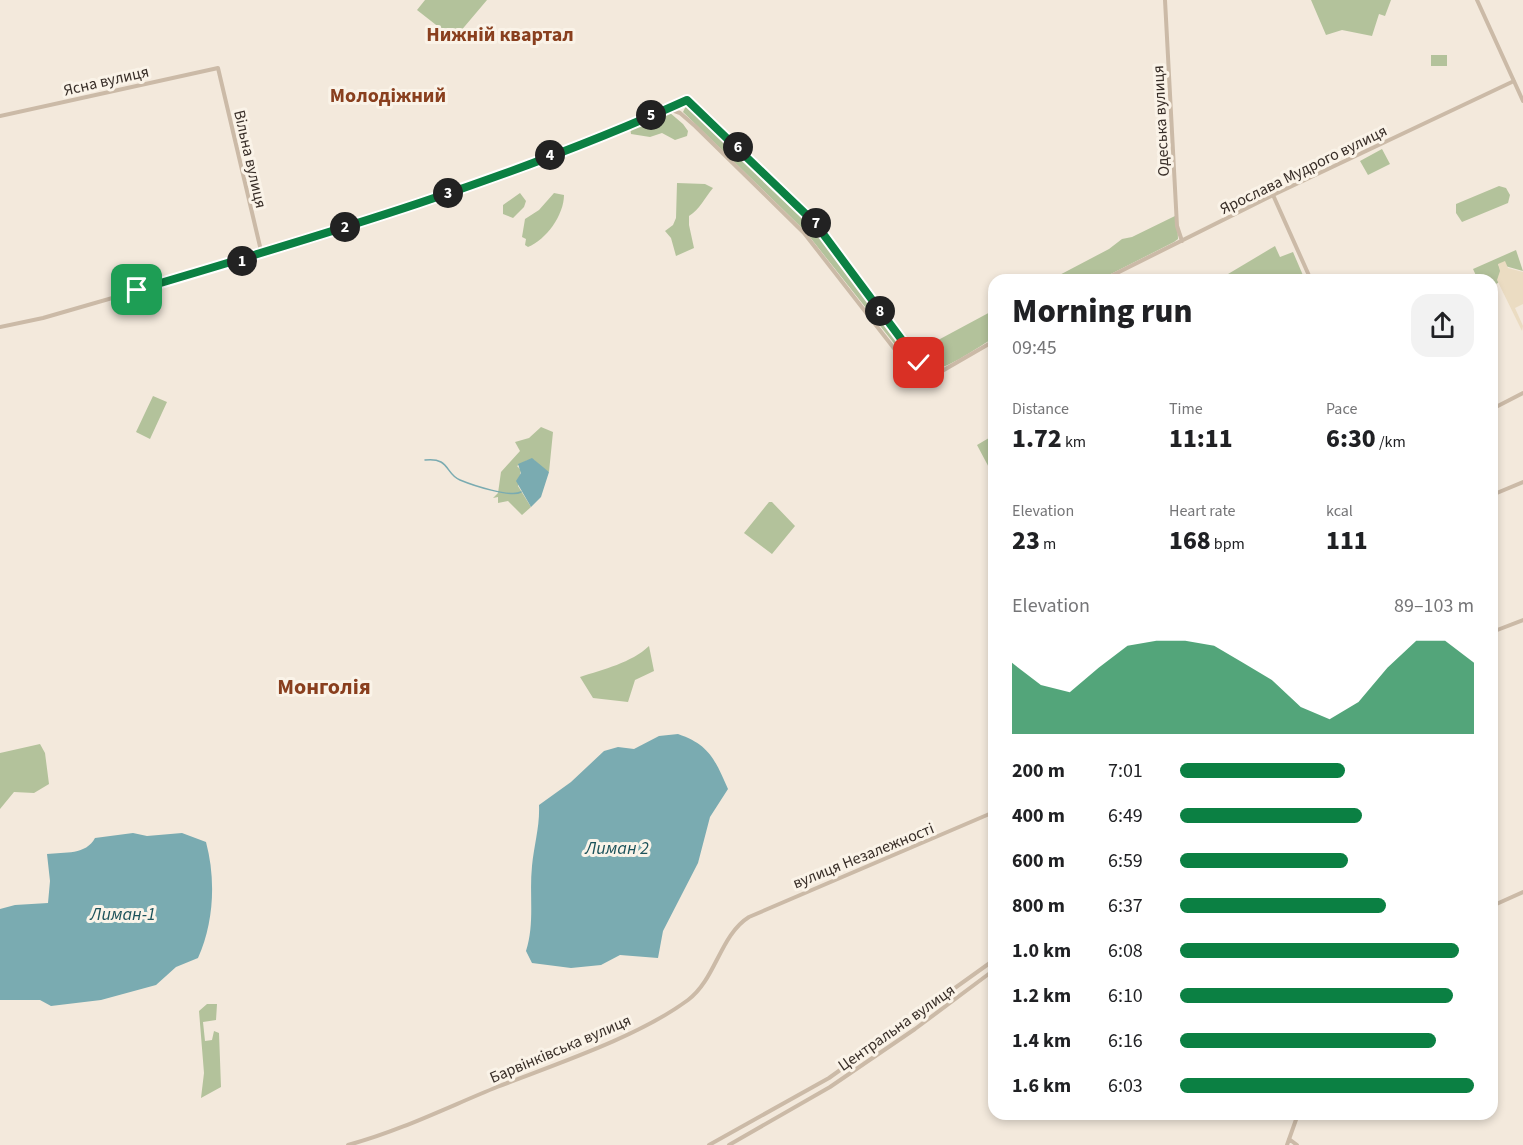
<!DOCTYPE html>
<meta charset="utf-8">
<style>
body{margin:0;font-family:"Source Sans 3",sans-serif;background:#f2f2f2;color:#202124;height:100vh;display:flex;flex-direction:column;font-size:22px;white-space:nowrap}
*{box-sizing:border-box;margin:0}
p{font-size:20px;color:#757577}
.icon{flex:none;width:33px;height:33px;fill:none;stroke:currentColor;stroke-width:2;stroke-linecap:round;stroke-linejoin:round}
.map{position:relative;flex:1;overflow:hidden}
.panel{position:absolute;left:988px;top:274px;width:510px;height:846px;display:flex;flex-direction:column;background:#fff;border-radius:18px;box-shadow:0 3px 9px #0003}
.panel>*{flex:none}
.pin{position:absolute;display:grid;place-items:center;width:51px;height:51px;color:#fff;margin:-26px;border-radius:12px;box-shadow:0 3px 9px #0006}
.km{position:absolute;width:30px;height:30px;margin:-15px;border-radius:50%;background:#222;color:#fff;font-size:16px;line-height:30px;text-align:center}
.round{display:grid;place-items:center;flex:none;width:63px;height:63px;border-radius:18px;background:#f2f2f2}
.headline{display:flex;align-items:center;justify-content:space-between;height:102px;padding:0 24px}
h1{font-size:33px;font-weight:800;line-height:45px}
.stats{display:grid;grid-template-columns:repeat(3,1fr);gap:9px;height:102px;padding:6px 24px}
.stats div{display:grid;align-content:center}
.stats b{font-size:26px;font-weight:800}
.stats small{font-size:16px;font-weight:400}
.stats p{font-size:16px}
.chart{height:168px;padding:12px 24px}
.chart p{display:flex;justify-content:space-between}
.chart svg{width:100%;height:108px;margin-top:6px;fill:#0b8043;opacity:.7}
ul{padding:0 24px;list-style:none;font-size:20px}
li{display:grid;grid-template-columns:96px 72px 1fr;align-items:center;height:45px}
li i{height:15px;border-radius:8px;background:#0b8043}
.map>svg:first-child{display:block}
.green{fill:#b3c29b}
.plaza{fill:#ebdcc2}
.water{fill:#7aabb1}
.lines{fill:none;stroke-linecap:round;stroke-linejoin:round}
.stream{stroke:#7aabb1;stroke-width:1.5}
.tertiary{stroke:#cbbaa7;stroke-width:4}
.route-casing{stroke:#fff;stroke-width:12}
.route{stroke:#0b8043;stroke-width:8}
.labels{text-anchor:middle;stroke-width:6;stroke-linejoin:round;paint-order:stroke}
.street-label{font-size:16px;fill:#382e28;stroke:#faf3e8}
.water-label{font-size:18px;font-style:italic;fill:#1c525a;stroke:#faf3e8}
.quarter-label{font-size:20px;font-weight:bold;fill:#893f1e;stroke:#faf3e8}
.district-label{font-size:22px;font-weight:bold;fill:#893f1e;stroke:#faf3e8}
</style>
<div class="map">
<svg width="1523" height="1145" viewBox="0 0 1523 1145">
<rect width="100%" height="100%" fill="#f3e9dc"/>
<path class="green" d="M425,0H487L454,39L417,10Z
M1311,0H1391L1385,16L1379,14L1372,36L1342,30L1326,35Z
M1431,55H1447V66H1431Z
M687,104L692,106L814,223L922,370L919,375L805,231L683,112Z
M669,112L683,124L688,131L687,136L675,140L662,133L650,137L631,134L630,126Z
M1382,149L1390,164L1368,175L1360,161Z
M677,183L705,184L713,188C704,199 700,209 689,216V225L694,248L676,256L671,238L665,231L673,225L676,218Z
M1499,186L1506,188L1510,195L1508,203L1462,222L1456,213V204Z
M520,193L526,201L524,207L513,218L503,214V205Z
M554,193L564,195C564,215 546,240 528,247L525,245L526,239L522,237L525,219L539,210Z
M1177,215L1178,239L1174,242L1099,280H1050L1109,249L1122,239L1132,237Z
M1275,246L1280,257L1293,252L1305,280H1218Z
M1516,250L1523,271L1498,264L1501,271L1498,283L1493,285L1492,280H1478L1473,269Z
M994,310V338C981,345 945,371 932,369C924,367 919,359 914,353Z
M153,396L167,402L150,439L136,432Z
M541,427L553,432L549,472L539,466L534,460H528L517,466L521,470L518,486L531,507L522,515L508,501L498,503V497L493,498L498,493L501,472L520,451L515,442L529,438Z
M994,435V477L977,445Z
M769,502H772L795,526L772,554L744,533Z
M649,646L654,671L635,680L628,702L593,698L580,677C604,669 631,663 649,646Z
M40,744L45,753L49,784L34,793L14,792L0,809V753Z
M207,1004H217L216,1020L203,1022L205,1041L212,1040L214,1031L219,1033L221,1087L201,1098L204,1073L199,1011Z"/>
<path class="plaza" d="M1505,261L1508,268L1523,272V304L1515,308L1523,326L1522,331L1497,280L1500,271L1498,264Z"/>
<path class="water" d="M532,458L549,472L541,497L531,507L516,481L521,473L518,464Z
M678,734C710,745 715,760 728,789L710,817L698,863L663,931L658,958L620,955L601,965L571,968L532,963L526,951C535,923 529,895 532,866C534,845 540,826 539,805L571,782L604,751L618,747L634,749L659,736Z
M133,833L147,836L182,833L206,842C216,879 214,923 198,958L176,967L156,985L101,1000L51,1006L40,1000H0V909L15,905L48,903L50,881L47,854C65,852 86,855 95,838Z"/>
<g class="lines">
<path class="stream" d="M425,460C450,457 445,474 460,480C472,485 511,498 521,492"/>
<path class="tertiary" d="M1165,0L1177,226L1182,241
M1477,0L1523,101
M669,109L680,113L695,126L804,233L914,374L930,378L994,341
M0,116L218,68L262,255
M1273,195L1311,280
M1103,280L1273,195L1514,81
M0,327L43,318L268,253L463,187L687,100L815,223L923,367L938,373
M1492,409L1523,393
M1492,495L1523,482
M1492,632L1523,620
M1492,906L1523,892
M1289,1139L1297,1145
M348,1145C400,1131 448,1107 497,1087C556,1064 638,1037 688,1000C716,979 720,935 749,917L994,812
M709,1145L829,1078L994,960
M729,1145L830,1087L915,1029L994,970
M1287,1145L1298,1114"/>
</g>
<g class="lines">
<defs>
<path id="route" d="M137,290C323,235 510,180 687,100L815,223L919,363"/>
</defs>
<use href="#route" class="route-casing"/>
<use href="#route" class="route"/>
</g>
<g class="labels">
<g class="street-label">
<text transform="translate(106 80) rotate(-13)" y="6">Ясна вулиця</text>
<text transform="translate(1160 121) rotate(-93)" y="6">Одеська вулиця</text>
<text transform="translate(251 159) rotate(77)" y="6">Вільна вулиця</text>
<text transform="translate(1303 169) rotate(-26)" y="6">Ярослава Мудрого вулиця</text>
<text transform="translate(863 855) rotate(-22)" y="6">вулиця Незалежності</text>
<text transform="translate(896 1027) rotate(-35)" y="6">Центральна вулиця</text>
<text transform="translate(560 1048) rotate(-23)" y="6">Барвінківська вулиця</text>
</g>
<g class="water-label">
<text x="617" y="854">Лиман 2</text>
<text x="123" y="920">Лиман-1</text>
</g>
<g class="quarter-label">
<text x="500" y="41">Нижній квартал</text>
<text x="388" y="102">Молодіжний</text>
</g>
<g class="district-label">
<text x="324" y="694">Монголія</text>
</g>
</g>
</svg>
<div class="pin" style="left:137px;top:290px;background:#1e9e55"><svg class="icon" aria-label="arrive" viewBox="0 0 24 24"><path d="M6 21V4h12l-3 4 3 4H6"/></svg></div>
<div class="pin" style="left:919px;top:363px;background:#d93025"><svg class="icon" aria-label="check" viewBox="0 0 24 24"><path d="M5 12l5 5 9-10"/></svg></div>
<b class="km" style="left:242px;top:261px">1</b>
<b class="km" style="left:345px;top:227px">2</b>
<b class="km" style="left:448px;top:193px">3</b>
<b class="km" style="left:550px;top:155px">4</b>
<b class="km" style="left:651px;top:115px">5</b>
<b class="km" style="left:738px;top:147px">6</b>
<b class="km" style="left:816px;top:223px">7</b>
<b class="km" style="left:880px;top:311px">8</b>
<section class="panel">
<div class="headline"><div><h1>Morning run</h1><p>09:45</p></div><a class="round"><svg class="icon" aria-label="share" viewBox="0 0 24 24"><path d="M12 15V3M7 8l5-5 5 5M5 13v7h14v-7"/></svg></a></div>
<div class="stats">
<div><p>Distance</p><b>1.72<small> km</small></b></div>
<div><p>Time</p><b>11:11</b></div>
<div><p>Pace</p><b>6:30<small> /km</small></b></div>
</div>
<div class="stats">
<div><p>Elevation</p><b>23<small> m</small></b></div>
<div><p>Heart rate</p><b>168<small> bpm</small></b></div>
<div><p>kcal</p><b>111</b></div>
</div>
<div class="chart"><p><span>Elevation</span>89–103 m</p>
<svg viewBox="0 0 160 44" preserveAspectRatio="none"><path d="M0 44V15L10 24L20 27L30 17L40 8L50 6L60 6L70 8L80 15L90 22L100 33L110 38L120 31L130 17L140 6L150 6L160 15V44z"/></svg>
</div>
<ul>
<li><b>200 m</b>7:01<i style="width:56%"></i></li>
<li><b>400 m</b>6:49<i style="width:62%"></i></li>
<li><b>600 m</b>6:59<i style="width:57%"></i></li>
<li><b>800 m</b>6:37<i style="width:70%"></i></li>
<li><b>1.0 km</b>6:08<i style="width:95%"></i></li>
<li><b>1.2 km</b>6:10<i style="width:93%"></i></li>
<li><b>1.4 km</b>6:16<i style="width:87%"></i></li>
<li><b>1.6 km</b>6:03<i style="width:100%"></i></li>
</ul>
</section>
</div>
